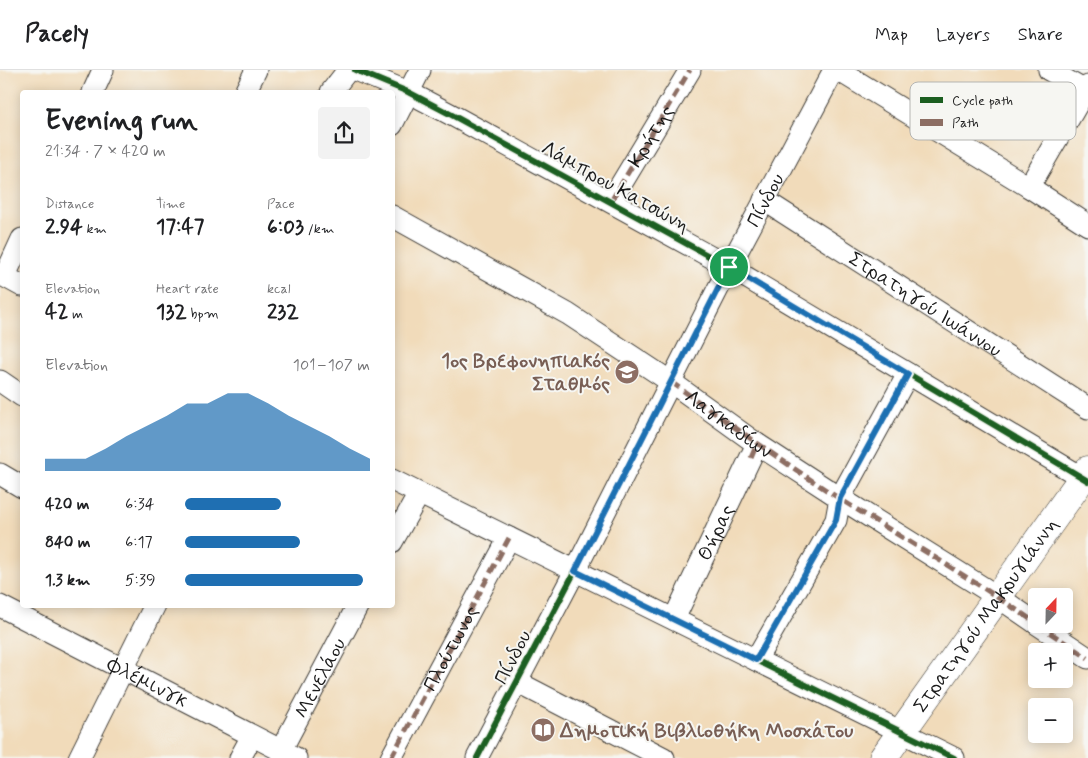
<!DOCTYPE html>
<meta charset="utf-8">
<style>
body{margin:0;font-family:Mynerve,sans-serif;background:#f2f2f2;color:#202124;height:100vh;display:flex;flex-direction:column;font-size:19px;white-space:nowrap}
*{box-sizing:border-box;margin:0}
p{font-size:16px;color:#757577}
.icon{flex:none;width:28px;height:28px;fill:none;stroke:currentColor;stroke-width:2;stroke-linecap:round;stroke-linejoin:round}
.map{position:relative;flex:1;overflow:hidden}
.sheet{position:absolute;left:20px;top:20px;width:375px;height:518px;display:flex;flex-direction:column;background:#fff;border-radius:5px;box-shadow:0 2px 12px #0003}
.sheet>*{flex:none}
.needle{width:32px;rotate:22deg}
.tools{position:absolute;left:1028px;top:518px;display:grid;gap:10px}
.tools a{display:grid;place-items:center;width:45px;height:45px;border-radius:5px;background:#fff;box-shadow:0 2px 12px #0003;font-size:25px}
.pin{position:absolute;display:grid;place-items:center;width:42px;height:42px;color:#fff;margin:-21px;border:2px solid #fff;border-radius:50%;box-shadow:0 1px 5px #0007}
.round{display:grid;place-items:center;flex:none;width:52px;height:52px;border-radius:5px;background:#f2f2f2}
.overview{display:flex;align-items:center;justify-content:space-between;height:85px;padding:0 25px}
h1{font-size:28px;font-weight:700;line-height:38px}
.figures{display:grid;grid-template-columns:repeat(3,1fr);gap:8px;height:85px;padding:5px 25px}
.figures div{display:grid;align-content:center}
.figures b{font-size:21px;font-weight:700}
.figures small{font-size:14px;font-weight:400}
.figures p{font-size:14px}
.chart{height:140px;padding:10px 25px}
.chart p{display:flex;justify-content:space-between}
.chart svg{width:100%;height:90px;margin-top:5px;fill:#1f6fb2;opacity:.7}
ul{padding:0 25px;list-style:none;font-size:16px}
li{display:grid;grid-template-columns:80px 60px 1fr;align-items:center;height:38px}
li i{height:12px;border-radius:6px;background:#1f6fb2}
header{display:flex;align-items:center;gap:30px;box-sizing:border-box;height:70px;padding:0 25px;background:#fff;border-bottom:1px solid #e0e0e0}
header strong{font-size:24px}
nav{display:flex;gap:28px;margin-inline-start:auto;font-size:18px}
.map>svg:first-child{display:block}
.lines{fill:none;stroke-linecap:round;stroke-linejoin:round}
.minor-casing{stroke:#3c3934;stroke-width:23}
.major-casing{stroke:#3c3934;stroke-width:29}
.minor{stroke:#fff;stroke-width:21}
.major{stroke:#fff;stroke-width:28}
.quiet{stroke:#8d6e63;stroke-width:5;stroke-dasharray:10 5;stroke-linecap:butt}
.cycleway-casing{stroke:#f6f6f2;stroke-width:9}
.cycleway{stroke:#1b5e20;stroke-width:6}
.route-casing{stroke:#fff;stroke-width:10}
.route{stroke:#1f6fb2;stroke-width:6}
.labels{text-anchor:middle;stroke-width:4;stroke-linejoin:round;paint-order:stroke}
.street-label{font-size:20px;fill:#1c1c1c;stroke:#f6f6f2}
.education-label{font-size:20px;font-weight:bold;fill:#785e54;stroke:#f6f6f2;text-anchor:end}
.key{fill:#f6f6f2;stroke:#b5b5b2;stroke-width:1}
.key-label{font-size:14px;fill:#1c1c1c}
</style>
<header>
<strong>Pacely</strong>
<nav><a>Map</a><a>Layers</a><a>Share</a></nav>
</header>
<div class="map">
<svg width="1088" height="688" viewBox="0 0 1088 688">
<rect width="100%" height="100%" fill="#f6f6f2"/>
<filter id="ink" filterUnits="userSpaceOnUse"><feTurbulence type="fractalNoise" baseFrequency=".02" numOctaves="2"/><feDisplacementMap in="SourceGraphic" scale="10" xChannelSelector="R" yChannelSelector="G"/><feConvolveMatrix kernelMatrix="1 2 1 2 8 2 1 2 1" color-interpolation-filters="sRGB"/></filter>
<filter id="wash" filterUnits="userSpaceOnUse"><feTurbulence type="fractalNoise" baseFrequency=".0096" numOctaves="4" result="noise"/><feDisplacementMap in="SourceGraphic" scale="20" xChannelSelector="R" yChannelSelector="G"/><feGaussianBlur stdDeviation="1.12" result="paint"/><feColorMatrix in="noise" values="0 0 0 0 0 0 0 0 0 0 0 0 0 0 0 0 0 1.4 0 .05"/><feComposite in="paint" operator="in"/></filter>
<g filter="url(#wash)">
<rect width="100%" height="100%" fill="#f1dbba"/>
</g>
<g filter="url(#ink)">
<g class="lines">
<defs>
<g id="minor">
<path d="M355,0L408,22L450,44L729,197L1088,411"/>
<path d="M838,0L1029,117L1088,155"/>
<path d="M1049,0L1085,21"/>
<path d="M93,22L103,0"/>
<path d="M245,22L256,0"/>
<path d="M331,22L348,0"/>
<path d="M392,55L420,0"/>
<path d="M1029,117L1088,16"/>
<path id="s1" d="M764,130L1088,338"/>
<path d="M611,131L690,0"/>
<path id="s2" d="M392,146L568,244L671,312L757,374L840,428L998,527L1036,553"/>
<path d="M0,204L22,216"/>
<path d="M5,206L22,169"/>
<path d="M0,311L22,326"/>
<path d="M0,404L22,417"/>
<path d="M392,410L954,688"/>
<path d="M392,472L419,424"/>
<path id="s3" d="M0,536L296,688"/>
<path id="s4" d="M674,549L757,374"/>
<path d="M1037,554L1088,588"/>
<path d="M756,590L836,450L840,428L908,304"/>
<path d="M517,612L664,688"/>
<path id="s5" d="M281,680L358,535"/>
<path d="M79,688L155,535"/>
<path d="M240,688L252,666"/>
<path d="M391,688L509,468"/>
<path id="s6" d="M477,688L575,501L729,197L834,0"/>
</g>
<g id="major">
<path id="s7" d="M883,688L1088,400"/>
</g>
</defs>
<use href="#minor" class="minor-casing"/>
<use href="#major" class="major-casing"/>
<use href="#minor" class="minor"/>
<use href="#major" class="major"/>
<g class="quiet">
<path id="s8" d="M611,131L690,0"/>
<path d="M671,312C727,352 783,392 840,429C906,470 972,509 1036,553"/>
<path d="M751,388L757,374"/>
<path d="M1037,554L1088,588"/>
<path id="s9" d="M391,688L509,468"/>
</g>
<defs>
<path id="cycleway" d="M355,0L408,22L450,44L729,197L1088,411
M477,688L575,501L954,688"/>
</defs>
<use href="#cycleway" class="cycleway-casing"/>
<use href="#cycleway" class="cycleway"/>
</g>
</g>
<g class="lines" filter="url(#ink)">
<defs>
<path id="route" d="M729,197L908,304L840,428L836,450L756,590L575,501Z"/>
</defs>
<use href="#route" class="route-casing"/>
<use href="#route" class="route"/>
</g>
<defs>
<symbol id="school-disc" viewBox="-11 -11 22 22"><circle r="9.5" fill="#8d6e63" stroke="#f6f6f2"/><path d="M0-5L7-2L0 1L-7-2ZM-4 1L0 2.5L4 1V4Q0 6-4 4Z" fill="#fff"/></symbol>
<symbol id="library-disc" viewBox="-11 -11 22 22"><circle r="9.5" fill="#8d6e63" stroke="#f6f6f2"/><path d="M-6-4Q-3-5.5-.7-3.5V5Q-3 3-6 4ZM6-4Q3-5.5 .7-3.5V5Q3 3 6 4Z" fill="#fff"/></symbol>
</defs>
<g fill-rule="evenodd">
<use href="#school-disc" x="613" y="288" width="28" height="28"/>
<use href="#library-disc" x="529" y="646" width="28" height="28"/>
</g>
<g class="labels">
<g class="street-label">
<text dy="7" stroke="none"><textPath href="#s8" startOffset="76">Κρήτης</textPath></text>
<text transform="translate(616 116) rotate(29)" y="7">Λάμπρου Κατσώνη</text>
<text dy="7" stroke="none"><textPath href="#s6" startOffset="628">Πίνδου</textPath></text>
<text dy="7" stroke="none"><textPath href="#s1" startOffset="192">Στρατηγού Ιωάννου</textPath></text>
<text dy="7" stroke="none"><textPath href="#s2" startOffset="396">Λαγκαδίων</textPath></text>
<text dy="7" stroke="none"><textPath href="#s4" startOffset="96">Θήρας</textPath></text>
<text dy="7" stroke="none"><textPath href="#s7" startOffset="176">Στρατηγού Μακρυγιάννη</textPath></text>
<text dy="7" stroke="none"><textPath href="#s9" startOffset="125">Πλούτωνος</textPath></text>
<text transform="translate(512 587) rotate(-63)" y="7">Πίνδου</text>
<text dy="7" stroke="none"><textPath href="#s5" startOffset="82">Μενελάου</textPath></text>
<text dy="7" stroke="none"><textPath href="#s3" startOffset="166">Φλέμινγκ</textPath></text>
</g>
<g class="education-label">
<text x="610" y="297">1ος Βρεφονηπιακός<tspan x="610" dy="23">Σταθμός</tspan></text>
<text x="560" y="667" text-anchor="start">Δημοτική Βιβλιοθήκη Μοσχάτου</text>
</g>
</g>
<rect x="910" y="12" width="166" height="58" rx="8" class="key"/>
<rect x="920" y="27" width="23" height="6" fill="#1b5e20"/>
<rect x="920" y="49" width="23" height="7" fill="#8d6e63"/>
<g class="key-label">
<text x="952" y="35">Cycle path</text>
<text x="952" y="57">Path</text>
</g>
</svg>
<div class="tools">
<a><svg class="needle" viewBox="-14 -14 28 28"><path d="M0-13l5 13h-10z" fill="#e53935"/><path d="M0 13l5-13h-10z" fill="#757577"/></svg></a>
<a>+</a>
<a>−</a>
</div>
<div class="pin" style="left:729px;top:197px;background:#1e9e55"><svg class="icon" aria-label="arrive" viewBox="0 0 24 24"><path d="M6 21V4h12l-3 4 3 4H6"/></svg></div>
<section class="sheet">
<div class="overview"><div><h1>Evening run</h1><p>21:34 · 7 × 420 m</p></div><a class="round"><svg class="icon" aria-label="share" viewBox="0 0 24 24"><path d="M12 15V3M7 8l5-5 5 5M5 13v7h14v-7"/></svg></a></div>
<div class="figures">
<div><p>Distance</p><b>2.94<small> km</small></b></div>
<div><p>Time</p><b>17:47</b></div>
<div><p>Pace</p><b>6:03<small> /km</small></b></div>
</div>
<div class="figures">
<div><p>Elevation</p><b>42<small> m</small></b></div>
<div><p>Heart rate</p><b>132<small> bpm</small></b></div>
<div><p>kcal</p><b>232</b></div>
</div>
<div class="chart"><p><span>Elevation</span>101–107 m</p>
<svg viewBox="0 0 160 44" preserveAspectRatio="none"><path d="M0 44V38L10 38L20 38L30 33L40 27L50 22L60 17L70 11L80 11L90 6L100 6L110 11L120 17L130 22L140 27L150 33L160 38V44z"/></svg>
</div>
<ul>
<li><b>420 m</b>6:34<i style="width:52%"></i></li>
<li><b>840 m</b>6:17<i style="width:62%"></i></li>
<li><b>1.3 km</b>5:39<i style="width:96%"></i></li>
</ul>
</section>
</div>
